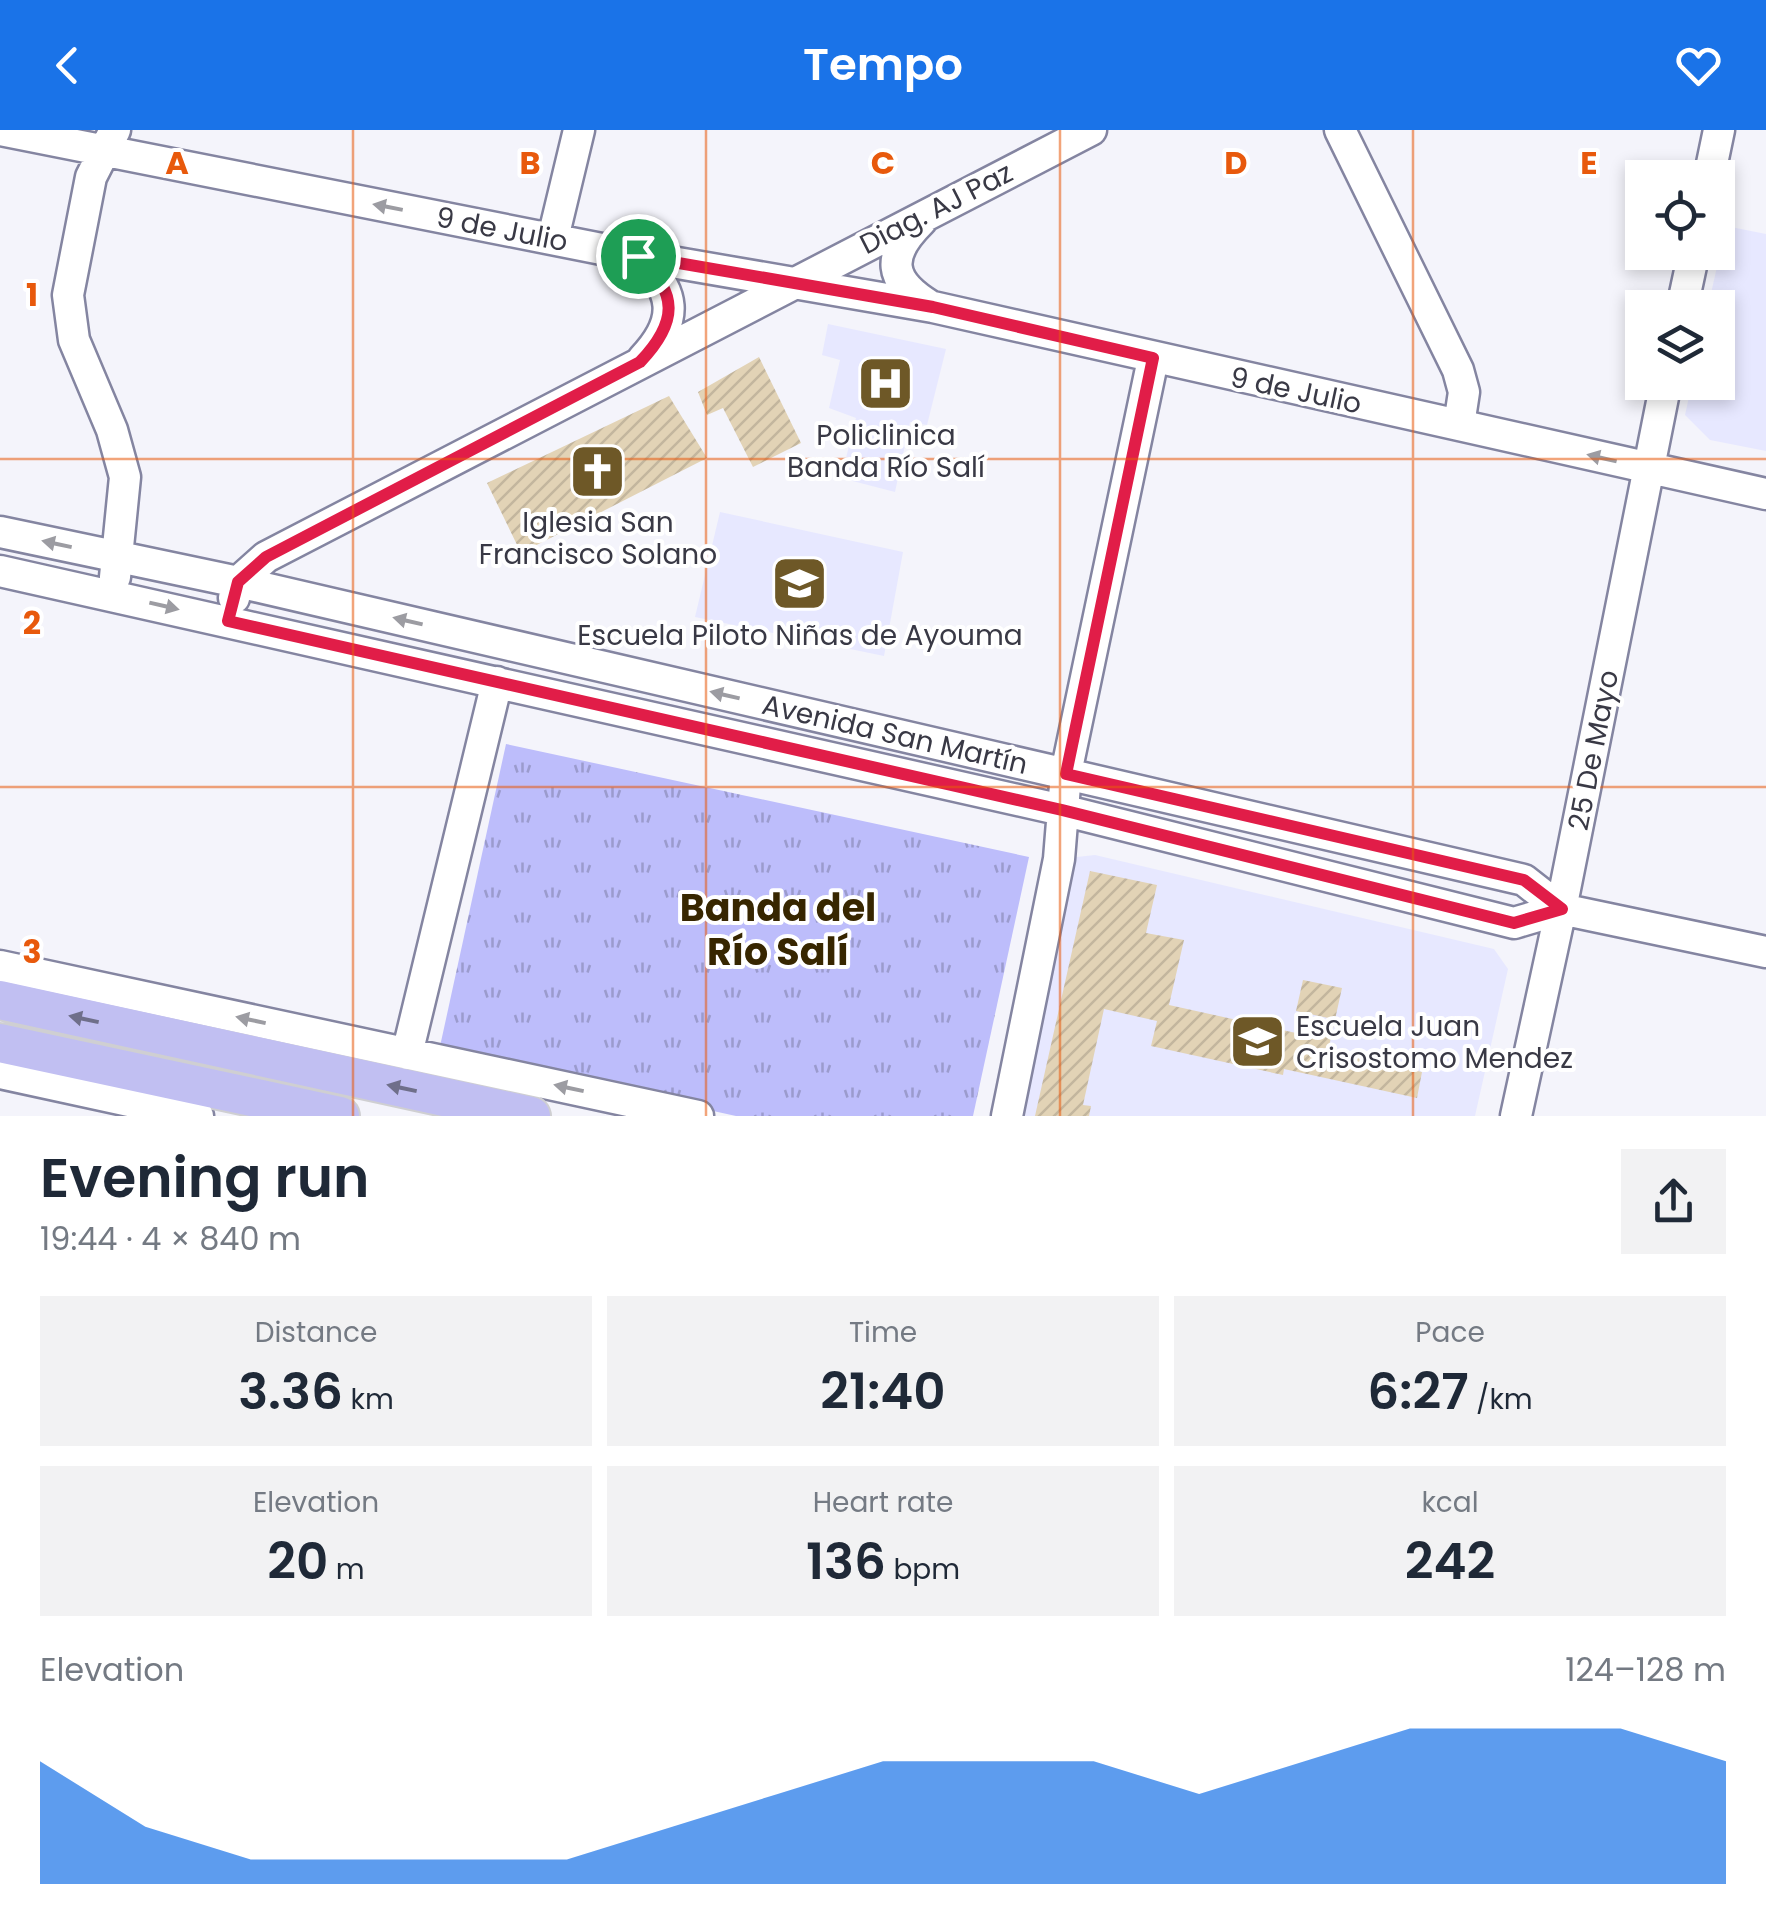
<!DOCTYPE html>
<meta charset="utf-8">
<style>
body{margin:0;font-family:Poppins,sans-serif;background:#f2f2f3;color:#1f2937;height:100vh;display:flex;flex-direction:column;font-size:38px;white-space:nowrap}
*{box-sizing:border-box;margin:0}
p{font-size:32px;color:#747a83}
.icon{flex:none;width:55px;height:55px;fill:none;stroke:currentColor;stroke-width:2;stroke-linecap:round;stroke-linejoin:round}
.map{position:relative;height:986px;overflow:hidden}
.side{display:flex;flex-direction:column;background:#fff;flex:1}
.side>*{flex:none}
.controls{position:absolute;left:1625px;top:30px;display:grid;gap:20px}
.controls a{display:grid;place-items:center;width:110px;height:110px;border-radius:0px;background:#fff;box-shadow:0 5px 15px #0003;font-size:50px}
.pin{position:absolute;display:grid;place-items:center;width:85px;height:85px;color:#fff;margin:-42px;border:5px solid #fff;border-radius:50%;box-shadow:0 2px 10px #0007}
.round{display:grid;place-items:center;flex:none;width:105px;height:105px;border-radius:0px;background:#f2f2f3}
.head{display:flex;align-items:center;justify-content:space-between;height:170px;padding:0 40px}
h1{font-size:55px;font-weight:600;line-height:75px}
.metrics{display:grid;grid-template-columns:repeat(3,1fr);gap:15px;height:170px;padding:10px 40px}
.metrics div{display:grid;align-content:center;border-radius:0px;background:#f2f2f3;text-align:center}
.metrics b{font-size:50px;font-weight:600}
.metrics small{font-size:28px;font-weight:400}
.metrics p{font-size:28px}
.chart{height:280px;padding:20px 40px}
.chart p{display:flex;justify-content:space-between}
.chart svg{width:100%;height:180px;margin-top:10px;fill:#1a73e8;opacity:.7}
header{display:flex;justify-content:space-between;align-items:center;height:130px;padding:0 40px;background:#1a73e8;color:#fff;font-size:45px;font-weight:600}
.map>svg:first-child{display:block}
.built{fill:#e7e8ff}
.grass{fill:url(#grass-tufts)}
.building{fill:url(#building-hatch)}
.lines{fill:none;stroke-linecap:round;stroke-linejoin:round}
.minor-casing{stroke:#8485a1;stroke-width:35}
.major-casing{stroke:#cfcfd2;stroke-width:42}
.minor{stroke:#fff;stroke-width:30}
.major{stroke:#c1bff2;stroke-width:38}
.oneway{fill:#9c9ca2}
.oneway2{fill:#6f6f8a}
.route-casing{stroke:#fff;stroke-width:20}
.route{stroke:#e11d48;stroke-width:12}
.grid{fill:none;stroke:#e8590c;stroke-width:2.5;stroke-opacity:0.55}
.labels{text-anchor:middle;stroke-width:8;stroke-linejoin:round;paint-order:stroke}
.street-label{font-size:28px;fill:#393945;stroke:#fff}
.poi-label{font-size:28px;fill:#393945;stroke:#fff}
.district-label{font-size:38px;font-weight:bold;fill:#372600;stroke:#fff}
.grid-label{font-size:32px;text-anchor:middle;font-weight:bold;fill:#e8590c;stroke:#fff;stroke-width:8;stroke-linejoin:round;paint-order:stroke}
</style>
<header><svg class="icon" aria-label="back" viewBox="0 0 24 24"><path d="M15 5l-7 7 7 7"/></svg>Tempo<svg class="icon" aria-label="heart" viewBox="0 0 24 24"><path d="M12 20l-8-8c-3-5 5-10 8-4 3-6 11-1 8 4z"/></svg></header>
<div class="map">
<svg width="1766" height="986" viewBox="0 0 1766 986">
<defs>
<pattern id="grass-tufts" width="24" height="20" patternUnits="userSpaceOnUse" patternTransform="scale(2.5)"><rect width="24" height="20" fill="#bdbdfb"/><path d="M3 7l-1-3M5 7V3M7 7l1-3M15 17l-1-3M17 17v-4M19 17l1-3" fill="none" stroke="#9b9bcd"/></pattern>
<pattern id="building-hatch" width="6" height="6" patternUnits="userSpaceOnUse" patternTransform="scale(2.5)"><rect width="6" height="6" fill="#e2d3b6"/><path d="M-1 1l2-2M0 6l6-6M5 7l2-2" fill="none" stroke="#c3b69e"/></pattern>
</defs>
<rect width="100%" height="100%" fill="#f4f4fb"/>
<path class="built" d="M1726,96L1766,104V321L1710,310L1685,285L1692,253L1718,252V178L1708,177Z
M828,194L946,219L927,295L910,292L895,362L841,348L856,288L829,278L840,230L822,225Z
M720,382L903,422L884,526L695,487Z
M1095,725L1494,819L1508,839L1475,986H1007L1059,729Z"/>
<path class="grass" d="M506,614L1029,727L973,986H736L439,921Z"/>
<path class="building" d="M759,227L801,313L753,337L723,278L707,285L698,262Z
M669,266L707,328L521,423L487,353Z
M1090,741L1157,755L1146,803L1184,810L1169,875L1323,909L1328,888L1296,881L1303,850L1342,858L1328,921L1422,942L1417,968L1284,939L1283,945L1151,916L1157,891L1104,879L1083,975L1091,976L1089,986H1035Z"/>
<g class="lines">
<defs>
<path id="minor" d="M0,0L637,126L933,177L1766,364
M1340,0L1458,240L1464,262L1459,295
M1709,48L1719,0
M921,91C886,126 888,150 930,176
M553,108L579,0
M637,126C676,160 680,190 643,229
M1682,178L1694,122
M0,402L238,452L1524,750L1561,779L1766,822
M0,441L1062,680L1514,793L1561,779
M115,447L125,347L112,300L74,210L68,165L91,47L115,0
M234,468L238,452L266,427L1091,0
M0,836L698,986
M407,924L497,552
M0,943L198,986
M1007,986L1059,729L1066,643L1153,229
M1516,986L1561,779L1666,252"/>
<path id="major" d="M0,870L531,986
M0,913L340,986"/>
</defs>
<use href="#minor" class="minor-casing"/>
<use href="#major" class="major-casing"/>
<use href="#minor" class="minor"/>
<use href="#major" class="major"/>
</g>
<defs><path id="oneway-solid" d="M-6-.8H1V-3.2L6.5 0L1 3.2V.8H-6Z" transform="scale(2.5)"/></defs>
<g class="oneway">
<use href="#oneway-solid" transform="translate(388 77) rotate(-169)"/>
<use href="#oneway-solid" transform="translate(1602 328) rotate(-167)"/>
<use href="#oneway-solid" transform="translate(57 414) rotate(-168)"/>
<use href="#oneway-solid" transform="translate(164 476) rotate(13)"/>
<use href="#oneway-solid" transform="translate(408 491) rotate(-167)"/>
<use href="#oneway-solid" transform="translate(725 565) rotate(-167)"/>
<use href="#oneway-solid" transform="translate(251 890) rotate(-168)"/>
<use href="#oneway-solid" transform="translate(569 958) rotate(-168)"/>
</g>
<g class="oneway2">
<use href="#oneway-solid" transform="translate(84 889) rotate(-168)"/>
<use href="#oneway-solid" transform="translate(402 958) rotate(-168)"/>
</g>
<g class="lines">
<defs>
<path id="route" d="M638,126L933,177L1153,228L1066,644L1524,750L1562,779L1514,793L1062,680L228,491L238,452L266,427L640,232C678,192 679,163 638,126Z"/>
</defs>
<use href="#route" class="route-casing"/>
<use href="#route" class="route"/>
</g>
<path class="grid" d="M353,0V986M706,0V986M1060,0V986M1413,0V986M0,329H1766M0,657H1766"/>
<defs>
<symbol id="hospital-square" viewBox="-11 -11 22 22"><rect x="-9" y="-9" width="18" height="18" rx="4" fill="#6e5827" stroke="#fff"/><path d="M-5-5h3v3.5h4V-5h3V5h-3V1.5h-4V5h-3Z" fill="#fff"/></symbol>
<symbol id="church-square" viewBox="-11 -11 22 22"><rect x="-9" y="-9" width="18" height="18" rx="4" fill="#6e5827" stroke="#fff"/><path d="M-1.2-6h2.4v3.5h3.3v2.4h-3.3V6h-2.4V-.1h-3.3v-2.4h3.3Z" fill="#fff"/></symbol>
<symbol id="school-square" viewBox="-11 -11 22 22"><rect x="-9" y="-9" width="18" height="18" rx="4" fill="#6e5827" stroke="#fff"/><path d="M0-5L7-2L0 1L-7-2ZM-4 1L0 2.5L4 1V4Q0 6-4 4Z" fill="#fff"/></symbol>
</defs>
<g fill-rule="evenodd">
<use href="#hospital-square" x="854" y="222" width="63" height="63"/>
<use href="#church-square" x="566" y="310" width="63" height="63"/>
<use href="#school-square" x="768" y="422" width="63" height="63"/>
<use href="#school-square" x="1226" y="880" width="63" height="63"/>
</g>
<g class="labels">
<g class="street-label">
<text transform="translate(936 78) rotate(-27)" y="10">Diag. AJ Paz</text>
<text transform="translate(502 99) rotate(11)" y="10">9 de Julio</text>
<text transform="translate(1296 260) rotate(12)" y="10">9 de Julio</text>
<text transform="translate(895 604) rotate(13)" y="10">Avenida San Martín</text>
<text transform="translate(1593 620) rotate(-79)" y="10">25 De Mayo</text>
</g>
<g class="poi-label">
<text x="886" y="315">Policlinica<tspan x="886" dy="32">Banda Río Salí</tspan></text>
<text x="598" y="402">Iglesia San<tspan x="598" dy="32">Francisco Solano</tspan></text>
<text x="800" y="515">Escuela Piloto Niñas de Ayouma</text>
<text x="1296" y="906" text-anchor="start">Escuela Juan<tspan x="1296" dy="32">Crisostomo Mendez</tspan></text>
</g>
<g class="district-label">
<text x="778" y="791">Banda del<tspan x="778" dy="44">Río Salí</tspan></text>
</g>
</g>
<g class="grid-label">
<text x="177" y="44">A</text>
<text x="530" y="44">B</text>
<text x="883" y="44">C</text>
<text x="1236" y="44">D</text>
<text x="1589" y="44">E</text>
<text x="32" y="176">1</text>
<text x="32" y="504">2</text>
<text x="32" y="833">3</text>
</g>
</svg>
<div class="controls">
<a><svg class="icon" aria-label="locate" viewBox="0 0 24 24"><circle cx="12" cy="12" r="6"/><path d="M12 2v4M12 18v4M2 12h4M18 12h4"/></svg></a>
<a><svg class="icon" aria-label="layers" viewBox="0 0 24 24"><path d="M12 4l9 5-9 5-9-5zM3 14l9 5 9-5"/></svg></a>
</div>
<div class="pin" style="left:638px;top:126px;background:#1e9e55"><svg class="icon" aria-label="arrive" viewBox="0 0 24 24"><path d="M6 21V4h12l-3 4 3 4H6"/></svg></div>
</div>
<section class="side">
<div class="head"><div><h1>Evening run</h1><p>19:44 · 4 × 840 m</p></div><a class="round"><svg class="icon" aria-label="share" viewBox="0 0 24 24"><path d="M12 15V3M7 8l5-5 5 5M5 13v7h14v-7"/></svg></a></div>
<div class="metrics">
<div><p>Distance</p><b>3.36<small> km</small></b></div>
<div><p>Time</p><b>21:40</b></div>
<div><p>Pace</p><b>6:27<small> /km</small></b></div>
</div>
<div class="metrics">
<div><p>Elevation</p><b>20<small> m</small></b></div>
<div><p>Heart rate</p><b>136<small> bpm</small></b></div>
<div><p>kcal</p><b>242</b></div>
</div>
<div class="chart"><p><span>Elevation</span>124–128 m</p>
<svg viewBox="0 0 160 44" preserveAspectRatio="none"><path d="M0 44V14L10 30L20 38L30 38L40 38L50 38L60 30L70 22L80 14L90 14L100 14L110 22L120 14L130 6L140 6L150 6L160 14V44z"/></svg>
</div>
</section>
